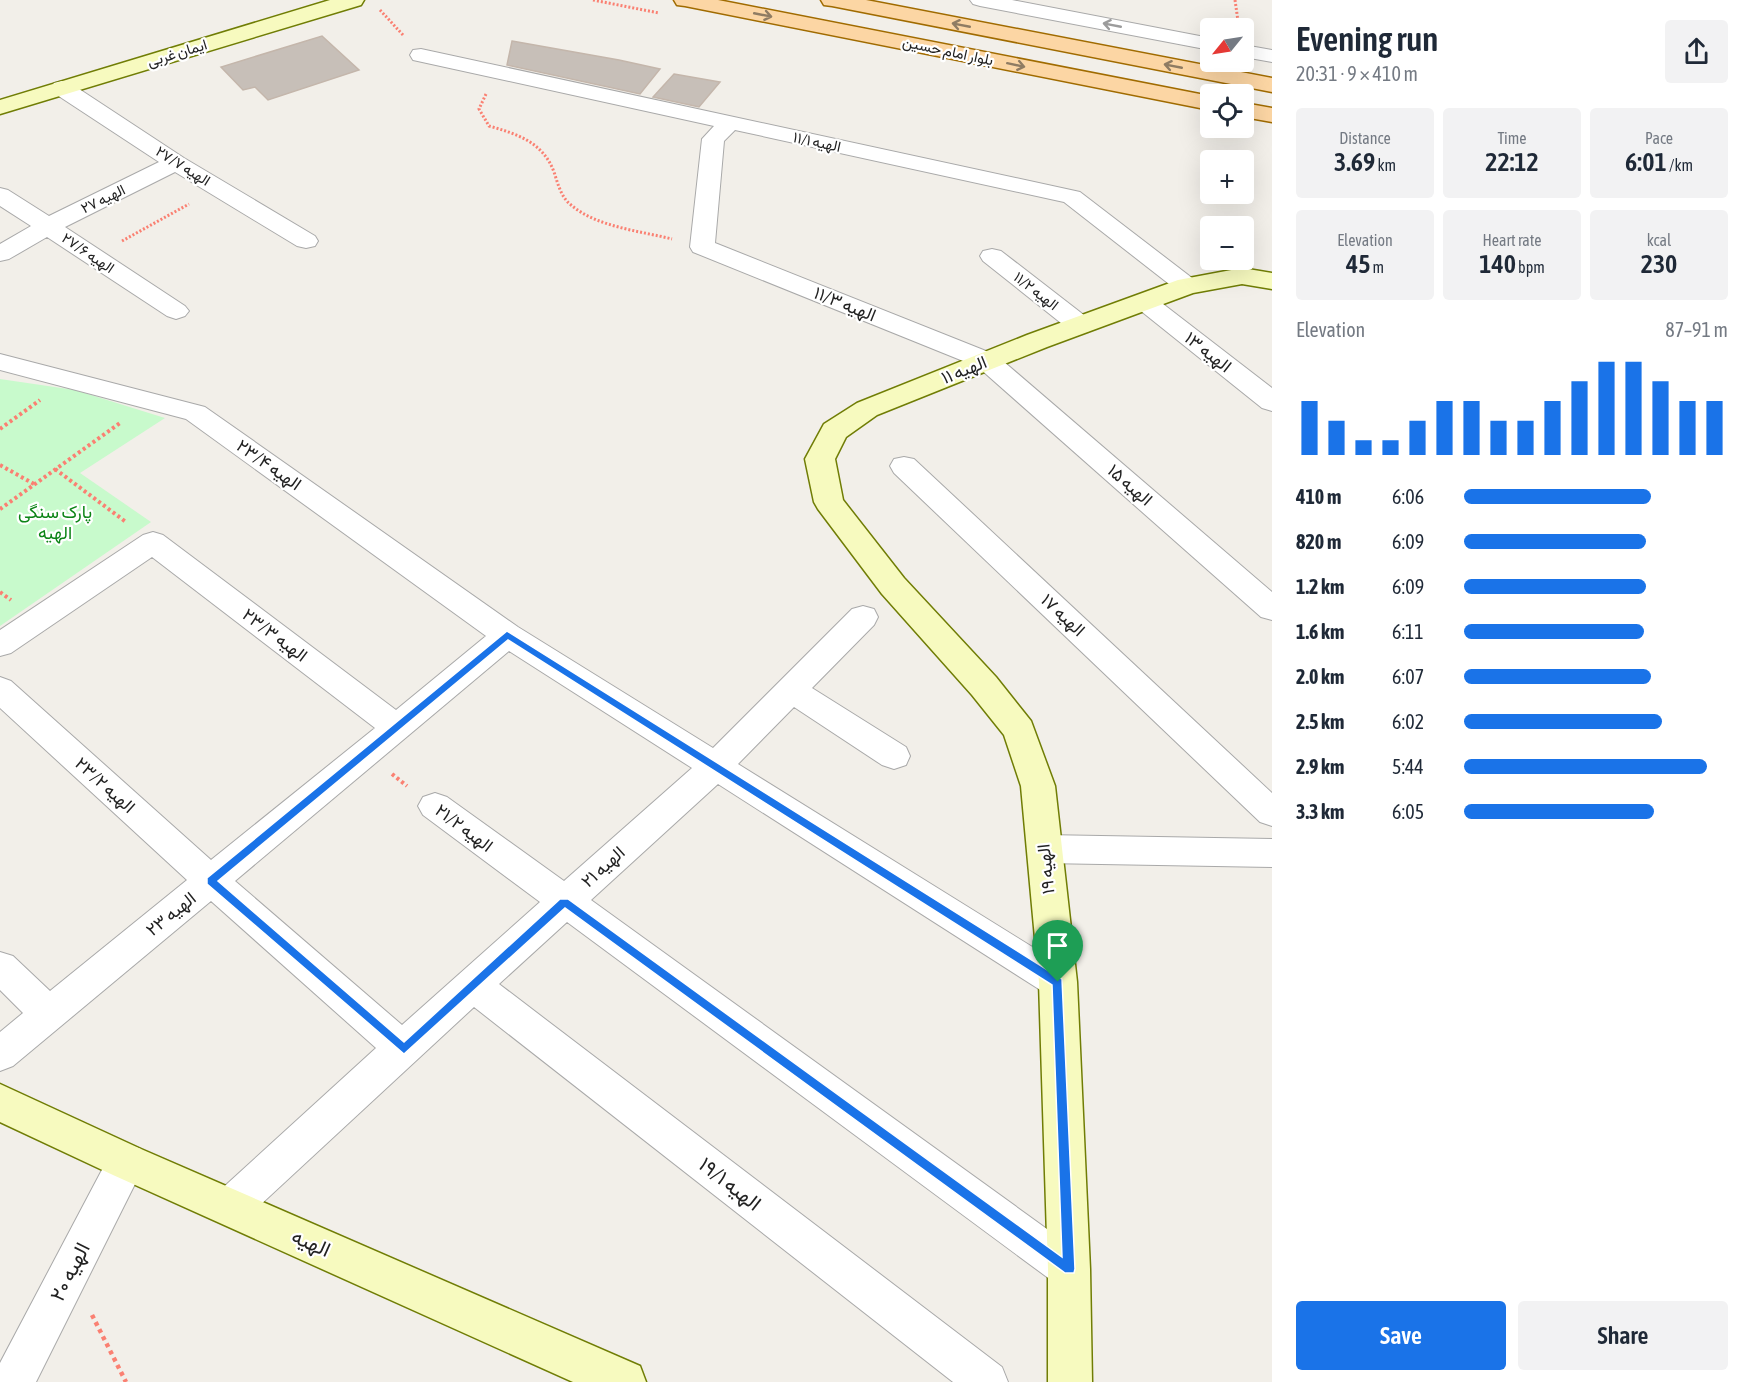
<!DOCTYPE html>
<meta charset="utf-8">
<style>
body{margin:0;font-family:"Asap Condensed",Vazirmatn,sans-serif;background:#f2f2f3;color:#1f2937;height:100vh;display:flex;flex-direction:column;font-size:22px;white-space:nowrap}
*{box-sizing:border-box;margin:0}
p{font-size:20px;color:#747a83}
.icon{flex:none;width:33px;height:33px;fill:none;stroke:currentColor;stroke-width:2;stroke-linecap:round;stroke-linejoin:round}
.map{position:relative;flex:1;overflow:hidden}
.sheet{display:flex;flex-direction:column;background:#fff;width:480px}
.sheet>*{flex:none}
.needle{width:39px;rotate:240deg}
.buttons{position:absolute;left:1200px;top:18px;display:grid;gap:12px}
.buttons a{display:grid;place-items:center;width:54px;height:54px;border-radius:6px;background:#fff;box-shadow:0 6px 24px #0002;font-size:30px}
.pin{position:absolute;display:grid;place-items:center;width:51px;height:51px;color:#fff;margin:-62px -26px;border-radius:50% 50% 50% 0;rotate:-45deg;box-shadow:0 0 6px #0007}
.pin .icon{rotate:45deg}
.round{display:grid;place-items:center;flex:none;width:63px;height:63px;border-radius:6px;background:#f2f2f3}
.head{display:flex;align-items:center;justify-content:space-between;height:102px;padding:0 24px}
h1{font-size:33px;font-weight:600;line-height:45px}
.figures{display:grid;grid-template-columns:repeat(3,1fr);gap:9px;height:102px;padding:6px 24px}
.figures div{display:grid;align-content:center;border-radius:6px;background:#f2f2f3;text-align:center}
.figures b{font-size:26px;font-weight:600}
.figures small{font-size:16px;font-weight:400}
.figures p{font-size:16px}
.chart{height:168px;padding:12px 24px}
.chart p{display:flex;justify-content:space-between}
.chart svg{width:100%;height:108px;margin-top:6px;stroke:#1a73e8;stroke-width:6}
.action{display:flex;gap:12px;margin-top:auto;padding:12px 24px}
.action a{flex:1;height:69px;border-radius:6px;background:#1a73e8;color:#fff;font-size:24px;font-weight:600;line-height:69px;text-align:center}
.action a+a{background:#f2f2f3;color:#1f2937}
ul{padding:0 24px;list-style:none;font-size:20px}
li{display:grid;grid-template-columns:96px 72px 1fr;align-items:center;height:45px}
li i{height:15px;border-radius:8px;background:#1a73e8}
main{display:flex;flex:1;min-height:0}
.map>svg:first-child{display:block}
.park{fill:#c8facc}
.building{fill:#c7bfb8;stroke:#c4b6ab;stroke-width:1.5}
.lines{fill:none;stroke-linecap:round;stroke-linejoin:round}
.street-casing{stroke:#a9a9a9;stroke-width:2}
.secondary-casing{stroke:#707d05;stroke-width:3}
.primary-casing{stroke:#a06b00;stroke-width:3}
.path-far2{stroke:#fa8072;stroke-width:3;stroke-dasharray:2 2;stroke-linecap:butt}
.path-far1{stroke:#fa8072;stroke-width:4;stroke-dasharray:3 3;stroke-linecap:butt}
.path{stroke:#fa8072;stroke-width:4.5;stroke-dasharray:4 4;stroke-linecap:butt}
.street{fill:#fff;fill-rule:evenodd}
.secondary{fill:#f7fabf;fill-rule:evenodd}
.primary{fill:#fcd6a4;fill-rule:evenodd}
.oneway{stroke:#8f7c63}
.oneway2{stroke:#9c9c9c}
.route{fill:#1a73e8;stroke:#fff;stroke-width:1.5;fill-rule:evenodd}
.labels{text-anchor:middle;stroke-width:4.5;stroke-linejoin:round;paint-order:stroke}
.far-street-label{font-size:15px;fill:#222;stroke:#fff}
.street-label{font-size:18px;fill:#222;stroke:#fff}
.park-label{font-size:18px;fill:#0c8416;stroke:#fff}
.near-street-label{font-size:21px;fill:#222;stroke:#fff}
</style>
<main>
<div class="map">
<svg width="1272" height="1382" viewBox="0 0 1272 1382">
<rect width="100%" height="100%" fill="#f2efe9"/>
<path class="park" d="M0,379L75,390L165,418L80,473L151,522L0,626Z"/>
<path class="building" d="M322,36L359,70L268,100L255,87L243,90L221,67Z
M512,41L619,60L660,69L640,94L507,65Z
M674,74L720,82L699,107L653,97Z"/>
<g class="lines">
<defs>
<path id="street" d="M970,0H1012L1210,38V50L980,6L973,4Z
M1244,45L1272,50V62L1244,57Z
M421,49L1080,192L1196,281L1200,286L1196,291L1187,294L1178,291L1064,202L735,130L724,141L715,243L996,355L1272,592V620L1261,617L978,367L693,252L690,247L702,139L714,126L413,60L410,55L413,50Z
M62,81L70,83L184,158L315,236L318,241L315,246L306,248L297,246L175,172L65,227L185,306L189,311L185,316L176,319L167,316L47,237L9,259L0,261V244L31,226L0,206V188L8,190L49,216L159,162L54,93L51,88L54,83Z
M992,249L1001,251L1089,319L1093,325L1089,331L1080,333L1071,331L983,261L980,256L983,251Z
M1145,294L1154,297L1272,388V411L1262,408L1136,307L1132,302L1136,297Z
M0,354L205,407L518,627L713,748L852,609L863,606L874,609L878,617L874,625L812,688L906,747L910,756L906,765L894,769L882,765L794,707L738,764L1071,971L1076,982L1071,993L1058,998L1045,993L718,784L591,900L1083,1255L1089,1269L1083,1283L1069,1289L1055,1283L567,922L499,984L1002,1367L1008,1382H953L474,1007L244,1220L230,1226L216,1220L210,1207L216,1194L376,1048L211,901L13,1066L0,1071V1032L23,1013L0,990V952L13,956L50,991L187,880L0,708V677L11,681L211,860L375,728L152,557L11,653L0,656V630L143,535L153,532L163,535L396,710L486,636L186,419L0,370ZM509,651L692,768L564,881L447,797L435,793L423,797L418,806L423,815L540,902L402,1025L235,881Z
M904,457L914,459L1272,793V826L1260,822L894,473L890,466L894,459Z
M1044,835L1272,839V867L1044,863L1032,859L1027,849L1032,839Z
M127,1144L141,1149L146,1162L36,1382H0V1363L113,1149Z"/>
<path id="secondary" d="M330,0H364L361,5L0,114V100Z
M1242,268L1272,273V289L1242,284L1193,293L1047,347L877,415L846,437L835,459L843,500L904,578L996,677L1031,721L1055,786L1077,982L1090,1269L1092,1382H1048V1269L1039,982L1021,786L1004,735L972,695L882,594L818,509L814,502L805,459L824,424L857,403L1027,335L1178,280Z
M0,1084L141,1149L640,1366L646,1382H573L113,1175L0,1122Z"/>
<path id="primary" d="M674,0H718L1210,96V110L685,6L677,5Z
M821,0H866L1272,78V92L832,6L824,5Z
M1244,103L1272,108V122L1244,117Z"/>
</defs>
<use href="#street" class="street-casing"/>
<use href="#secondary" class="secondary-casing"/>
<use href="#primary" class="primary-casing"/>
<path class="path-far2" d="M593,0L659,13
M1235,0L1239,28
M380,10L403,35
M486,94L479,109L489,126C517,134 543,142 554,172C558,184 561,197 571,205C597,227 640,231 672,239
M122,241L189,204"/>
<path class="path-far1" d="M0,429L40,400
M0,465L34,484
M55,469L126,522
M0,509L120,423
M0,592L11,600
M392,774L407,786"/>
<path class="path" d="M92,1315L126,1382"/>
<use href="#street" class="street"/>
<use href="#secondary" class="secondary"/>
<use href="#primary" class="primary"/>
</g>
<defs><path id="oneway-shaft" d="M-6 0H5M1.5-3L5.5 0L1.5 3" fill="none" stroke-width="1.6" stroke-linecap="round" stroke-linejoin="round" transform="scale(1.5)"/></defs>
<g class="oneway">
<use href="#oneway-shaft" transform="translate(763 15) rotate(11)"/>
<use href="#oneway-shaft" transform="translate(961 25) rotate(-169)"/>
<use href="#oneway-shaft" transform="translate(1016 65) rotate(12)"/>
<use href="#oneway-shaft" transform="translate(1173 66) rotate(-169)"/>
</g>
<use class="oneway2" href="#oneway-shaft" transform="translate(1112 25) rotate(-169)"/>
<path class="route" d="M507,631L1062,979L1075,1269L1074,1273H1065L565,908L404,1054L207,884V878ZM508,640L1052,985L1062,1257L568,899H560L404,1042L218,881Z"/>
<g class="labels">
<g class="far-street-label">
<text transform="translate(948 51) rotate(12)" y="5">بلوار امام حسین</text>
<text transform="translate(177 53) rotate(-17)" y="5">ایمان غربی</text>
<text transform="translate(817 142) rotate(12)" y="5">الهیه ۱۱/۱</text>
<text transform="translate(183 166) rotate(32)" y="5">الهیه ۲۷/۷</text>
<text transform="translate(103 199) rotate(-26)" y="5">الهیه ۲۷</text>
<text transform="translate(88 253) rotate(34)" y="5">الهیه ۲۷/۶</text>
<text transform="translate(1036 291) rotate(38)" y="5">الهیه ۱۱/۲</text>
</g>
<g class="street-label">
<text transform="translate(845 304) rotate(22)" y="6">الهیه ۱۱/۳</text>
<text transform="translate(1208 352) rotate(38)" y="6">الهیه ۱۳</text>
<text transform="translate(964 370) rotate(-22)" y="6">الهیه ۱۱</text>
<text transform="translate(269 465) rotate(35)" y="6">الهیه ۲۳/۴</text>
<text transform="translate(1130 485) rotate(41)" y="6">الهیه ۱۵</text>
<text transform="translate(1063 615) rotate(43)" y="6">الهیه ۱۷</text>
<text transform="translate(275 635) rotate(37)" y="6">الهیه ۲۳/۳</text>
<text transform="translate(105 785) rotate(42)" y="6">الهیه ۲۳/۲</text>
<text transform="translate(464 828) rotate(37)" y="6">الهیه ۲۱/۲</text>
<text transform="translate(603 867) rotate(-42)" y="6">الهیه ۲۱</text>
<text transform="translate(1046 869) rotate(-96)" y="6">الهیه ۱۹</text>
<text transform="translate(171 914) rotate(-39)" y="6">الهیه ۲۳</text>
</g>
<g class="park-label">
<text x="55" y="518">پارک سنگی<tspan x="55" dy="21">الهیه</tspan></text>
</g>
<g class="near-street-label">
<text transform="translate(730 1184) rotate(38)" y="7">الهیه ۱۹/۱</text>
<text transform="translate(311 1243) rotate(24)" y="7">الهیه</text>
<text transform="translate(70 1272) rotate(-63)" y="7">الهیه ۲۰</text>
</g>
</g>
</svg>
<div class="buttons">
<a><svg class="needle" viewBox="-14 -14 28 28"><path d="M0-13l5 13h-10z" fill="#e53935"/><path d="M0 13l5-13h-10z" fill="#747a83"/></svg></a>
<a><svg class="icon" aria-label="locate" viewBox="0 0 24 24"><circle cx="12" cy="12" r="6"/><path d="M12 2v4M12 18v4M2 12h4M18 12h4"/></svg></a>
<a>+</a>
<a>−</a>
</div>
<div class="pin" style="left:1058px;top:982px;background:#1e9e55"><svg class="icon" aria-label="arrive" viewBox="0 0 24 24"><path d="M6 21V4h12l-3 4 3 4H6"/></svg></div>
</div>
<section class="sheet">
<div class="head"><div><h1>Evening run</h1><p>20:31 · 9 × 410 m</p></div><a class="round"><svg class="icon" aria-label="share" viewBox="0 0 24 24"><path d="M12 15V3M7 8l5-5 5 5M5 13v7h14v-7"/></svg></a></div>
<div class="figures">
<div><p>Distance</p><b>3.69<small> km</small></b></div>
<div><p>Time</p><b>22:12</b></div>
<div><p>Pace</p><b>6:01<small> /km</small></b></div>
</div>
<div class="figures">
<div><p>Elevation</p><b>45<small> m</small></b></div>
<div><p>Heart rate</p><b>140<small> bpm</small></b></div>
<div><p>kcal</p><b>230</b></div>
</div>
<div class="chart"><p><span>Elevation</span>87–91 m</p>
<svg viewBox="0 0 160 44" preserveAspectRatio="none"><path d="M5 44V22M15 44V30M25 44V38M35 44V38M45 44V30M55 44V22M65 44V22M75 44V30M85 44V30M95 44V22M105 44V14M115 44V6M125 44V6M135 44V14M145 44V22M155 44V22"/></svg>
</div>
<ul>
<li><b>410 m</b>6:06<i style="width:71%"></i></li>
<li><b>820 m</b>6:09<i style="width:69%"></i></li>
<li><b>1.2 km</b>6:09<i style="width:69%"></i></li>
<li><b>1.6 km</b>6:11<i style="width:68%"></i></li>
<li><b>2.0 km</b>6:07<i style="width:71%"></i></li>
<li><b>2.5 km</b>6:02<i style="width:75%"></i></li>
<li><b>2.9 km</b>5:44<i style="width:92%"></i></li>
<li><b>3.3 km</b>6:05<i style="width:72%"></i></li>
</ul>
<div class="action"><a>Save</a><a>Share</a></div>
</section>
</main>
